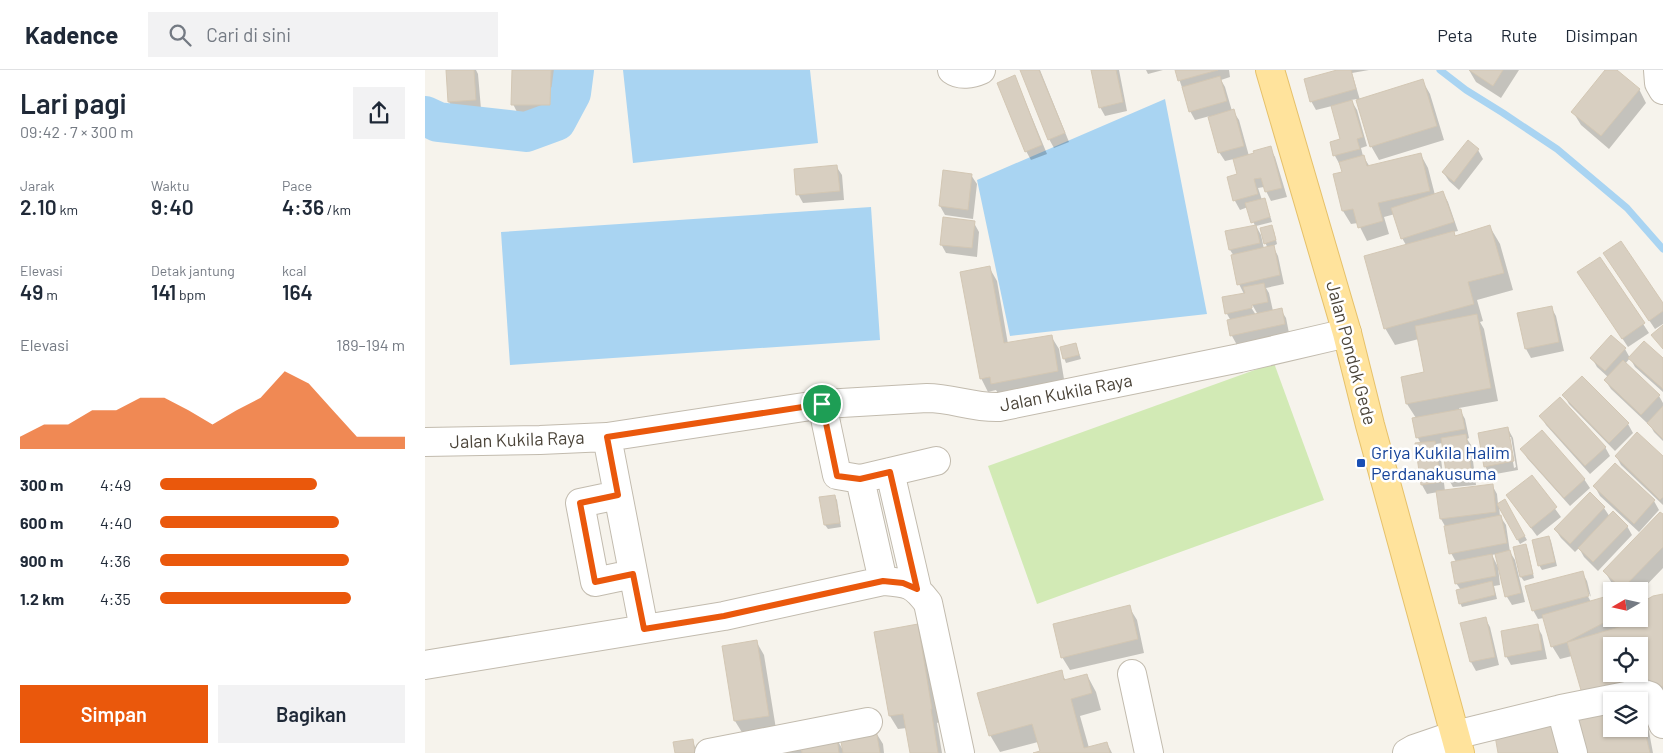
<!DOCTYPE html>
<html lang="id">
<meta charset="utf-8">
<style>
body{margin:0;font-family:Barlow,sans-serif;background:#f2f2f3;color:#1f2937;height:100vh;display:flex;flex-direction:column;font-size:19px;white-space:nowrap}
*{box-sizing:border-box;margin:0}
p{font-size:16px;color:#747a83}
.icon{flex:none;width:28px;height:28px;fill:none;stroke:currentColor;stroke-width:2;stroke-linecap:round;stroke-linejoin:round}
.map{position:relative;flex:1;overflow:hidden}
.sheet{display:flex;flex-direction:column;background:#fff;width:425px}
.sheet>*{flex:none}
.needle{width:32px;rotate:261deg}
.fabs{position:absolute;left:1178px;top:512px;display:grid;gap:10px}
.fabs a{display:grid;place-items:center;width:45px;height:45px;border-radius:0px;background:#fff;box-shadow:0 1px 4px #0004;font-size:25px}
.pin{position:absolute;display:grid;place-items:center;width:42px;height:42px;color:#fff;margin:-21px;border:2px solid #fff;border-radius:50%;box-shadow:0 1px 5px #0007}
.round{display:grid;place-items:center;flex:none;width:52px;height:52px;border-radius:0px;background:#f2f2f3}
.head{display:flex;align-items:center;justify-content:space-between;height:85px;padding:0 20px}
h1{font-size:28px;font-weight:600;line-height:38px}
.figures{display:grid;grid-template-columns:repeat(3,1fr);gap:8px;height:85px;padding:5px 20px}
.figures div{display:grid;align-content:center}
.figures b{font-size:21px;font-weight:600}
.figures small{font-size:14px;font-weight:400}
.figures p{font-size:14px}
.chart{height:140px;padding:10px 20px}
.chart p{display:flex;justify-content:space-between}
.chart svg{width:100%;height:90px;margin-top:5px;fill:#ea580c;opacity:.7}
.cta{display:flex;gap:10px;margin-top:auto;padding:10px 20px}
.cta a{flex:1;height:58px;border-radius:0px;background:#ea580c;color:#fff;font-size:20px;font-weight:600;line-height:58px;text-align:center}
.cta a+a{background:#f2f2f3;color:#1f2937}
ul{padding:0 20px;list-style:none;font-size:16px}
li{display:grid;grid-template-columns:80px 60px 1fr;align-items:center;height:38px}
li i{height:12px;border-radius:6px;background:#ea580c}
header{display:flex;align-items:center;gap:30px;box-sizing:border-box;height:70px;padding:0 25px;background:#fff;border-bottom:1px solid #e0e1e3}
header strong{font-size:24px}
nav{display:flex;gap:28px;margin-inline-start:auto;font-size:18px}
.search{width:350px;height:45px;background:#f2f2f3;display:flex;align-items:center;gap:12px;box-sizing:border-box;padding:0 18px;border-radius:0px;color:#747a83;font-size:19px}
main{display:flex;flex:1;min-height:0}
.map>svg:first-child{display:block}
.green{fill:#d2eab5}
.water{fill:#a9d4f2}
.shadow{fill:#0003;fill-rule:evenodd}
.lines{fill:none;stroke-linecap:round;stroke-linejoin:round}
.stream{stroke:#a9d4f2;stroke-width:7}
.river{stroke:#a9d4f2;stroke-width:40}
.building{fill:#d8cfc1;stroke:#d3c7b4;fill-rule:evenodd}
.minor-casing{stroke:#c2bbae;stroke-width:30}
.major-casing{stroke:#e6c16a;stroke-width:30}
.minor{stroke:#fff;stroke-width:28}
.major{stroke:#ffe39c;stroke-width:28}
.route-casing{stroke:#fff;stroke-width:10}
.route{stroke:#ea580c;stroke-width:6}
.transit-dot{fill:#1a4fb4;stroke:#fff;stroke-width:2}
.labels{text-anchor:middle;stroke-width:5;stroke-linejoin:round;paint-order:stroke}
.street-label{font-size:18px;fill:#4b4439;stroke:#fff}
.transit-label{font-size:18px;fill:#164399;stroke:#fff;text-anchor:start}
</style>
<header>
<strong>Kadence</strong>
<div class="search"><svg class="icon" aria-label="search" viewBox="0 0 24 24"><circle cx="10" cy="10" r="6"/><path d="M15 15l6 6"/></svg>Cari di sini</div>
<nav><a>Peta</a><a>Rute</a><a>Disimpan</a></nav>
</header>
<main>
<section class="sheet">
<div class="head"><div><h1>Lari pagi</h1><p>09:42 · 7 × 300 m</p></div><a class="round"><svg class="icon" aria-label="share" viewBox="0 0 24 24"><path d="M12 15V3M7 8l5-5 5 5M5 13v7h14v-7"/></svg></a></div>
<div class="figures">
<div><p>Jarak</p><b>2.10<small> km</small></b></div>
<div><p>Waktu</p><b>9:40</b></div>
<div><p>Pace</p><b>4:36<small> /km</small></b></div>
</div>
<div class="figures">
<div><p>Elevasi</p><b>49<small> m</small></b></div>
<div><p>Detak jantung</p><b>141<small> bpm</small></b></div>
<div><p>kcal</p><b>164</b></div>
</div>
<div class="chart"><p><span>Elevasi</span>189–194 m</p>
<svg viewBox="0 0 160 44" preserveAspectRatio="none"><path d="M0 44V38L10 32L20 32L30 25L40 25L50 19L60 19L70 25L80 32L90 25L100 19L110 6L120 12L130 25L140 38L150 38L160 38V44z"/></svg>
</div>
<ul>
<li><b>300 m</b>4:49<i style="width:64%"></i></li>
<li><b>600 m</b>4:40<i style="width:73%"></i></li>
<li><b>900 m</b>4:36<i style="width:77%"></i></li>
<li><b>1.2 km</b>4:35<i style="width:78%"></i></li>
</ul>
<div class="cta"><a>Simpan</a><a>Bagikan</a></div>
</section>
<div class="map">
<svg width="1238" height="683" viewBox="0 0 1238 683">
<rect width="100%" height="100%" fill="#f6f3ec"/>
<path class="green" d="M849,293L899,430L612,534L563,396Z"/>
<path class="water" d="M198,0H385L393,73L208,93Z
M740,29L782,244L585,266L552,110Z
M446,137L455,270L85,295L76,162Z"/>
<path class="shadow" d="M22,0H51L53,4L56,39L30,41L24,32Z
M88,0H133L132,48H95L88,34Z
M596,0H615L644,72L629,78L624,69Z
M667,0H694L702,41L680,46L675,37Z
M721,0H738L723,4Z
M751,0H804L805,7L796,10L800,17L807,41H808L814,50L824,86L845,78L850,87L862,127L846,131L839,117L833,118L837,130L841,133L847,152L831,156L836,165L839,179L843,178L840,173L846,157L849,161L852,174L848,176L853,186L859,214L841,218L844,223L848,241L856,240L861,248L864,263L812,275L807,266L803,251H806L802,244L819,224L814,214L809,186L805,180L802,162L830,156L823,137L815,140L810,131L804,107L813,105L809,89L800,91L794,82L785,46L770,50L765,41ZM824,229L833,245H831L822,231Z
M915,0H944L927,3L935,30L997,10L1005,24L1019,70L954,90L946,76L932,29L926,30L932,40L942,76L936,78L938,86L945,97L996,85L1003,98L1010,125L1018,123L1023,132L1033,161L1028,162L1031,167L1065,157L1075,174L1088,220L1052,230L1058,251L1055,252L1059,259L1073,331L1034,338L1040,349L1044,368L1042,369L1046,375L1051,415L1028,417L1023,408L1018,373L1011,374L1015,381L1020,421L1067,415L1072,424L1073,434L1082,435L1102,470L1095,474L1074,435L1075,446L1081,455L1085,482L1090,490L1100,532L1087,535L1082,527L1071,484L1067,485L1073,497L1075,515L1069,516L1072,529L1037,537L1035,533L1036,520L1031,513V492L1026,483L1020,456L1016,449L1013,422L1002,424L997,415L996,374L993,368L989,349L991,348L982,334L1000,303L994,269L970,275L960,258L981,175L977,168L970,144L959,147L964,164L942,171L933,153L926,154L918,141L910,105L919,103L916,94L915,95L910,86L906,73L917,70L907,36L891,40L886,31Z
M1044,0H1094L1076,28L1051,12Z
M1182,0H1190L1214,19L1221,33L1184,79L1156,55L1148,42Z
M594,16L622,84L606,90L601,81Z
M1043,72L1053,80L1058,89L1034,120L1024,111L1018,102Z
M411,96L417,105L419,130L378,133L373,124Z
M519,102L546,105L552,114L548,149L520,145L515,136Z
M549,153L554,162L552,187L521,183L516,174Z
M1196,173L1238,236V254L1230,259L1185,192Z
M1175,188L1224,263L1203,277L1159,211Z
M564,197L572,211L583,274L626,266L634,279L640,315L575,327L571,320L563,322L556,308Z
M1126,237L1131,246L1139,281L1106,288L1101,279L1093,244Z
M1219,273L1238,290V322L1210,297L1205,288L1200,294L1234,326L1238,333V371L1229,362L1223,352L1222,353L1186,319L1180,310L1183,307L1172,297L1167,288L1200,279L1205,288Z
M651,274L656,289L641,293L639,288Z
M1139,325L1203,354L1208,363L1190,381L1144,334Z
M1116,346L1180,377L1185,386L1165,404L1121,355Z
M1083,359L1088,368L1093,400L1065,405L1060,396ZM1084,367H1086L1091,397L1089,398Z
M1212,364L1238,388V435L1196,395L1191,386Z
M1097,379L1159,409L1165,418L1145,436L1102,388Z
M1107,407L1136,447L1112,466L1082,426Z
M1170,417L1229,431L1234,440L1214,462L1175,426Z
M1165,423L1179,438L1185,447L1202,456L1207,465L1173,501L1159,487L1154,478L1150,482L1136,468L1130,459Z
M409,426L412,430L416,457L403,459L400,455Z
M1235,443L1238,446V498L1214,523V521H1194L1188,515L1180,502Z
M1124,467L1126,471L1132,496L1117,500L1114,495Z
M1101,476L1103,480L1109,508L1099,511L1096,507Z
M1157,502L1162,511L1166,527L1162,520L1160,521L1166,532L1186,526V549H1214V536L1229,528L1238,525V636L1216,641L1222,651L1228,683H1152L1166,642L1147,586L1135,589L1127,576L1119,548L1113,549L1108,540ZM1186,576H1214V604H1186ZM1186,631H1214V659H1186Z
M704,537L712,550L719,583L645,600L637,587Z
M1060,548L1065,557L1074,595L1051,601L1046,592L1037,554Z
M492,556L500,569L514,652L512,653L517,683H486L482,658L473,659L465,646L451,563Z
M1112,556L1117,565L1122,589L1086,595L1081,586Z
M331,571L339,585L351,659L318,664L310,651Z
M636,602L641,611L662,605L671,622L676,640L655,646L664,678L682,673L687,683H613L616,682L613,672L575,682L565,665Z
M450,661L458,674L459,683H379L411,668L418,680Z
M267,670L273,683H251Z
M372,674L378,683H340Z"/>
<g class="lines">
<path class="stream" d="M1015,0L1041,20L1078,43L1132,79L1202,138L1238,179"/>
<path class="river" d="M0,46L13,52L101,62L131,51L146,23L149,0"/>
</g>
<path class="building" d="M21,0H49L51,30L23,32Z
M87,0H126L125,35H86Z
M595,0H614L640,63L623,70Z
M666,0H691L698,32L674,38Z
M750,0H793L753,11Z
M912,0H926L931,19L885,32L879,9Z
M1044,0H1078L1068,16Z
M1180,0H1192L1215,19L1176,66L1146,42Z
M590,5L617,75L600,82L572,13Z
M795,6L802,31L764,42L757,17Z
M998,9L1012,56L945,77L931,30Z
M927,30L938,67L932,69L935,79L908,86L905,72L915,69L906,36Z
M809,39L819,76L793,83L783,47Z
M1043,70L1054,79L1029,112L1017,102Z
M846,76L857,118L840,122L836,108L829,109L833,124L808,131L802,107L812,104L808,89L829,83L828,81Z
M996,83L1005,121L953,133L958,151L933,158L928,139L917,141L908,104L917,102L914,92L939,85L942,96Z
M412,95L415,121L371,125L369,99Z
M518,100L547,104L543,140L514,136Z
M1018,121L1029,152L976,169L966,138Z
M840,128L845,147L826,153L820,133Z
M518,147L550,151L547,178L515,175Z
M831,155L835,173L804,180L800,161Z
M847,155L851,170L839,174L835,158Z
M1065,155L1079,203L1043,212L1049,234L959,259L939,186L1029,161L1030,166Z
M1196,171L1238,233V241L1224,251L1178,183Z
M849,175L855,205L812,215L806,185Z
M1175,187L1220,253L1197,269L1152,202Z
M565,196L579,273L627,265L633,301L566,314L565,307L555,309L535,202Z
M839,213L843,232L827,235V238L800,244L797,227L820,223L818,217Z
M1127,236L1134,272L1100,279L1092,243Z
M857,238L860,254L805,266L802,250Z
M1052,244L1066,318L981,334L976,307L999,302L990,256Z
M1238,255V279L1226,265Z
M1186,265L1201,278L1180,301L1165,288Z
M1219,271L1238,288V319L1203,288Z
M651,273L654,285L638,289L635,277Z
M1198,290L1235,325L1216,345L1179,310Z
M1157,306L1204,353L1184,373L1137,325Z
M1135,327L1181,377L1160,396L1114,346Z
M1238,336V369L1222,353Z
M1036,339L1040,359L991,368L987,348Z
M1083,357L1089,391L1059,397L1053,363Z
M1117,360L1160,409L1139,428L1095,379Z
M1212,362L1238,386V427L1235,430L1190,386Z
M1041,364L1047,406L1022,409L1016,368Z
M1010,371L1016,412L996,415L990,373Z
M1190,393L1230,430L1209,454L1168,416Z
M1107,405L1132,437L1106,458L1081,425Z
M1068,414L1071,442L1015,449L1011,421Z
M1165,422L1180,437L1145,474L1129,459Z
M410,425L415,453L399,455L394,427Z
M1080,429L1100,466L1092,470L1072,434Z
M1188,441L1203,456L1168,492L1153,478Z
M1235,442L1238,444V477L1197,519L1178,501Z
M1076,445L1082,473L1024,484L1019,456Z
M1124,466L1130,492L1113,496L1107,470Z
M1101,474L1108,504L1095,507L1088,477Z
M1085,480L1096,523L1080,527L1070,484Z
M1067,484L1071,506L1030,514L1026,492Z
M1158,501L1164,526L1107,541L1100,516Z
M1067,511L1070,525L1034,534L1031,520Z
M1238,524V616L1160,634L1142,572L1186,549H1214V534L1228,526ZM1186,576H1214V604H1186Z
M1186,525V549H1203L1204,554L1126,577L1117,545Z
M705,535L713,569L636,588L628,554Z
M1061,547L1070,587L1045,592L1035,553Z
M493,554L507,639H506L513,683H485L478,644L464,646L449,562Z
M1113,554L1117,580L1080,587L1076,561Z
M332,570L344,646L309,651L297,576Z
M637,600L639,610L662,604L667,623L646,629L659,678L682,672L685,683H608L615,681L607,654L564,666L552,623Z
M1214,636L1225,683H1151L1142,643L1186,639V659H1214Z
M1136,649L1141,683H1073L1069,660Z
M451,659L455,683H418L415,666Z
M412,667L414,683H377L376,672Z
M268,669L270,683H250L248,672Z"/>
<g class="lines">
<defs>
<path id="minor" d="M527,0C535,6 547,4 556,0
M1233,0L1234,13L1238,20
M397,334L412,405L435,409L511,391
M182,367L219,559
M0,372L115,370L182,367L399,334L502,328C527,328 548,338 574,337L815,288L922,263
M465,402L492,519
M435,409L458,511
M193,425L155,433L170,512L208,504
M0,595L299,546L458,511C483,513 488,513 503,533L535,683
M707,604L724,683
M1136,639L1216,623L1225,626L1232,638L1238,654
M284,683L443,652
M982,683L989,679L1030,665L1136,639L1148,683"/>
<path id="major" d="M845,0L922,263L945,355L1035,683"/>
</defs>
<use href="#minor" class="minor-casing"/>
<use href="#major" class="major-casing"/>
<use href="#minor" class="minor"/>
<use href="#major" class="major"/>
</g>
<g class="lines">
<defs>
<path id="route" d="M397,334L412,406L435,409L465,402L492,519L478,513L458,511L299,546L219,559L208,504L170,512L155,433L193,425L182,367Z"/>
</defs>
<use href="#route" class="route-casing"/>
<use href="#route" class="route"/>
</g>
<rect class="transit-dot" x="931" y="388" width="10" height="10" rx="2.5"/>
<g class="labels">
<g class="street-label">
<text transform="translate(926 283) rotate(75)" y="6">Jalan Pondok Gede</text>
<text transform="translate(641 323) rotate(-11)" y="6">Jalan Kukila Raya</text>
<text transform="translate(92 370) rotate(-2)" y="6">Jalan Kukila Raya</text>
</g>
<g class="transit-label">
<text x="946" y="389">Griya Kukila Halim<tspan x="946" dy="21">Perdanakusuma</tspan></text>
</g>
</g>
</svg>
<div class="fabs">
<a><svg class="needle" viewBox="-14 -14 28 28"><path d="M0-13l5 13h-10z" fill="#e53935"/><path d="M0 13l5-13h-10z" fill="#747a83"/></svg></a>
<a><svg class="icon" aria-label="locate" viewBox="0 0 24 24"><circle cx="12" cy="12" r="6"/><path d="M12 2v4M12 18v4M2 12h4M18 12h4"/></svg></a>
<a><svg class="icon" aria-label="layers" viewBox="0 0 24 24"><path d="M12 4l9 5-9 5-9-5zM3 14l9 5 9-5"/></svg></a>
</div>
<div class="pin" style="left:397px;top:334px;background:#1e9e55"><svg class="icon" aria-label="arrive" viewBox="0 0 24 24"><path d="M6 21V4h12l-3 4 3 4H6"/></svg></div>
</div>
</main>
